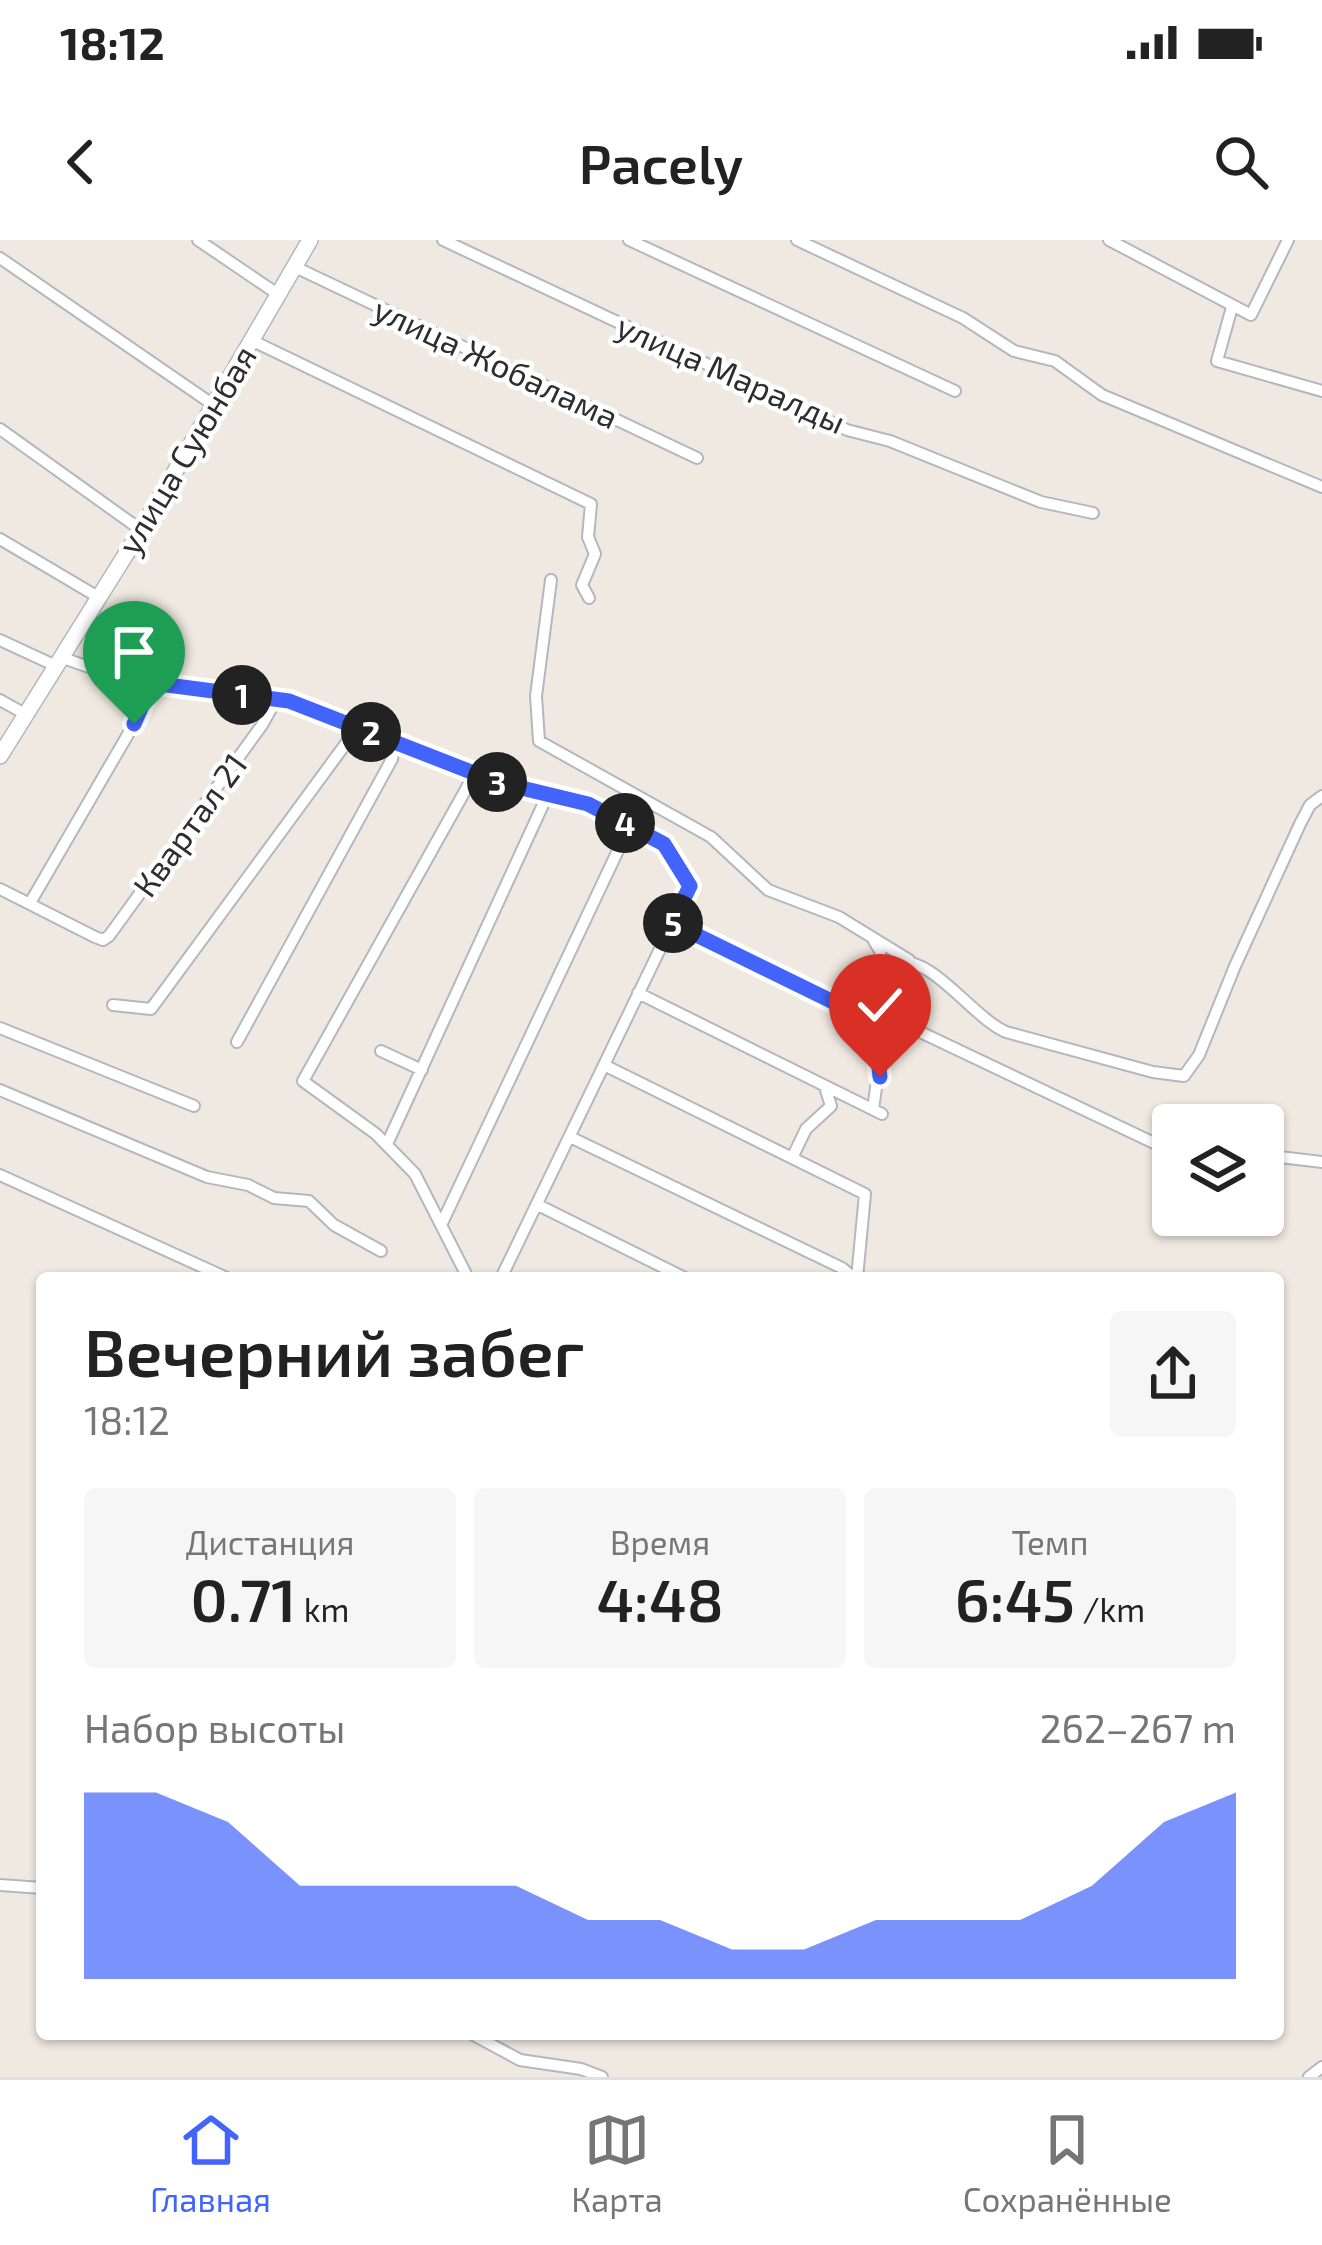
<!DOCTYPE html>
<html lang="ru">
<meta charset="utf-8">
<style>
body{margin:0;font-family:"Exo 2",sans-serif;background:#f6f6f6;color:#222;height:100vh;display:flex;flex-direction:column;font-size:45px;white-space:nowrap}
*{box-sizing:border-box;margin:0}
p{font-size:39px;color:#767676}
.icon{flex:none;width:66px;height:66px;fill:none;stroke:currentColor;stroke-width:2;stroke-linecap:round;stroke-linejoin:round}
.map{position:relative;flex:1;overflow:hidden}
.details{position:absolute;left:36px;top:1032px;width:1248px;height:768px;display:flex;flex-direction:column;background:#fff;border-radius:12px;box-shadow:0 3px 9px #0004}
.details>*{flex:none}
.fabs{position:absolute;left:1152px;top:864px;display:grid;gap:24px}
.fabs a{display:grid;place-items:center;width:132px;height:132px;border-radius:12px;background:#fff;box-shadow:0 3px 9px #0004;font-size:60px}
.pin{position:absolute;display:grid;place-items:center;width:102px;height:102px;color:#fff;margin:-123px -51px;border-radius:50% 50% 50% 0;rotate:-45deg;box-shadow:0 0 12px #0007}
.pin .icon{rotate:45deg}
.km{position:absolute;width:60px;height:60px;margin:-30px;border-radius:50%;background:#222;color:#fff;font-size:33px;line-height:60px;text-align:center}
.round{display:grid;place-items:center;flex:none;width:126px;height:126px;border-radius:12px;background:#f6f6f6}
.overview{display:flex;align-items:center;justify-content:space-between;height:204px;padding:0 48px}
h1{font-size:66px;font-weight:600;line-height:90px}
.stats{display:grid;grid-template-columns:repeat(3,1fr);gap:18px;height:204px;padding:12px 48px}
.stats div{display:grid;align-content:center;border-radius:12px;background:#f6f6f6;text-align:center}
.stats b{font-size:60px;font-weight:600}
.stats small{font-size:33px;font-weight:400}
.stats p{font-size:33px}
.chart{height:336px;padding:24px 48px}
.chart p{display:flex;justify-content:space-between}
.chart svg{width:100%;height:216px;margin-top:12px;fill:#4264fb;opacity:.7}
.status{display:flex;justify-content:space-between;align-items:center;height:84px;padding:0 60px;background:#fff;direction:ltr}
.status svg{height:33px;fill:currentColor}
header{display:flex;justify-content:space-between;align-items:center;height:156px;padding:0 48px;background:#fff;font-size:54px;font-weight:600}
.menu{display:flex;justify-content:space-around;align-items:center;height:168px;border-top:3px solid #e0e0e0;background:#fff;font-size:33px;color:#767676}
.menu a{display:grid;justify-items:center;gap:6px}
.menu .selected{color:#4264fb}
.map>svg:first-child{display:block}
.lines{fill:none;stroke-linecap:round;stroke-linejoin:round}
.street-casing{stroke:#b4b7c1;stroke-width:14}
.secondary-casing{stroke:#b4b7c1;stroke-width:18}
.street{stroke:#fff;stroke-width:10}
.secondary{stroke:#fff;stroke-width:15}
.route-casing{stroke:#fff;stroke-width:24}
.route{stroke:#4264fb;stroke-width:15}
.labels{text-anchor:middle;stroke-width:9;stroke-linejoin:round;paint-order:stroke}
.street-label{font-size:33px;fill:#2e2e2e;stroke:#fff}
</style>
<div class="status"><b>18:12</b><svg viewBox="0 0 49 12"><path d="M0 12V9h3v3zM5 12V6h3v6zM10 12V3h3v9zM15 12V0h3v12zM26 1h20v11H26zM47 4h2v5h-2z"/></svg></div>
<header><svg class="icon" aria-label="back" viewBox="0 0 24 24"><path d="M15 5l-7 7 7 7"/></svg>Pacely<svg class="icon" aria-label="search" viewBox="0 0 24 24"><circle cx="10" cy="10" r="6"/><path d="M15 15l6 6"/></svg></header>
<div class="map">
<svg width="1322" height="1837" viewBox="0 0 1322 1837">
<rect width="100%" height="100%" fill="#efe9e1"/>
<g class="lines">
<defs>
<path id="street" d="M198,0L279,55
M443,0L847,190L890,201L1041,262L1093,273
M629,0L955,151
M797,0L963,78L1014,111L1055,121L1102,155L1322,247
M1109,0L1251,75L1288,0
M0,18L215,166
M295,27L697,218
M1232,67L1217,121L1322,151
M253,101L591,264L588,297L595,314L582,345L589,358
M0,189L141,290
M0,299L98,357
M551,340L536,456L539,501L711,597L768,650L839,677L909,720
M0,400L56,426
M60,417L132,442L165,443L289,461L498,542L588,564L664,605L690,647L501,1038
M0,460L27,475
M0,649L95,697L103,700L109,696L262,485L276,460
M30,663L134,484L152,443
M672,683L873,782
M874,701L880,711L882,737
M638,753L882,874
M113,765L151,769L358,487
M873,778L880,820L873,869
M0,788L194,866
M237,802L392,519L395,502
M381,811L422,830
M604,825L865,954L857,1038
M0,850L207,937L248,945L274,958L309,961L334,985L381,1011
M570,897L842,1028L854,1038
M387,904L547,556
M1173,912L876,771L870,767L873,750L896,722C932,715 972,777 1006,792L1153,832L1184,836L1199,815L1235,726L1300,584L1310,565L1322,556
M1263,915L1322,922
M792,918L806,889L831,866L825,847
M0,935L227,1038
M538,965L685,1038
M442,983L630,585
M468,1038L415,934L376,894L303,841L475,533
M0,1645L42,1648
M472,1794L520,1820L581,1829L602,1837
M1309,1837L1322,1827"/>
<path id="secondary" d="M0,516L141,290L310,0"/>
</defs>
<use href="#street" class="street-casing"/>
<use href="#secondary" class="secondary-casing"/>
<use href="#street" class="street"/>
<use href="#secondary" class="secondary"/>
</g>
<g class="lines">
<defs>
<path id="route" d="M134,484L152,443L289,461L497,542L588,564L664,604L690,646L672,683L874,782L880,837"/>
</defs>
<use href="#route" class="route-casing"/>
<use href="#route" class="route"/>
</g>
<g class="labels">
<g class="street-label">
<text transform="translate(496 123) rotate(25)" y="12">улица Жобалама</text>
<text transform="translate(731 134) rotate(24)" y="12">улица Маралды</text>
<text transform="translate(187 210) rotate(-59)" y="12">улица Суюнбая</text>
<text transform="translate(190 585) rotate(-54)" y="12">Квартал 21</text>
</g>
</g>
</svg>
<div class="fabs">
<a><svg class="icon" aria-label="layers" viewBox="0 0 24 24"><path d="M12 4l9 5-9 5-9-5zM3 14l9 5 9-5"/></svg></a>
</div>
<div class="pin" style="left:134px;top:484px;background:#1e9e55"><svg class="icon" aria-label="arrive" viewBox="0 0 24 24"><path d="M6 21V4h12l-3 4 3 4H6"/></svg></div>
<div class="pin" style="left:880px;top:837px;background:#d93025"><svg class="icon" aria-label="check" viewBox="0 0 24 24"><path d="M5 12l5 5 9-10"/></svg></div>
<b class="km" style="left:242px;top:455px">1</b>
<b class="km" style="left:371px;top:492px">2</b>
<b class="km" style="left:497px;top:542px">3</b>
<b class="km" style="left:625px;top:583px">4</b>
<b class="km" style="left:673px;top:683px">5</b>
<section class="details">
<div class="overview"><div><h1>Вечерний забег</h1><p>18:12</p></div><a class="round"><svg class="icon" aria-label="share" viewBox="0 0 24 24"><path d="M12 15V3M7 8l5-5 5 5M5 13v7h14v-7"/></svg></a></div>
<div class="stats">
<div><p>Дистанция</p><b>0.71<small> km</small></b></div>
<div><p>Время</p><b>4:48</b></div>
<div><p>Темп</p><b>6:45<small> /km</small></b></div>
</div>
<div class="chart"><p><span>Набор высоты</span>262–267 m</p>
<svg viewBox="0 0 160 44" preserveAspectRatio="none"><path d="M0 44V6L10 6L20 12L30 25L40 25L50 25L60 25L70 32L80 32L90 38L100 38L110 32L120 32L130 32L140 25L150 12L160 6V44z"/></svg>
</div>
</section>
</div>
<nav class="menu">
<a class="selected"><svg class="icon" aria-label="home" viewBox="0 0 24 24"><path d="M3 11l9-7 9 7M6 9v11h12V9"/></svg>Главная</a>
<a><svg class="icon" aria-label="map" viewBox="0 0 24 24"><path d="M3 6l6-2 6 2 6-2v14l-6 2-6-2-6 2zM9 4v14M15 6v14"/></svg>Карта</a>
<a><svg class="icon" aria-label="saved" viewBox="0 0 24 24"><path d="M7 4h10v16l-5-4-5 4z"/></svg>Сохранённые</a>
</nav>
